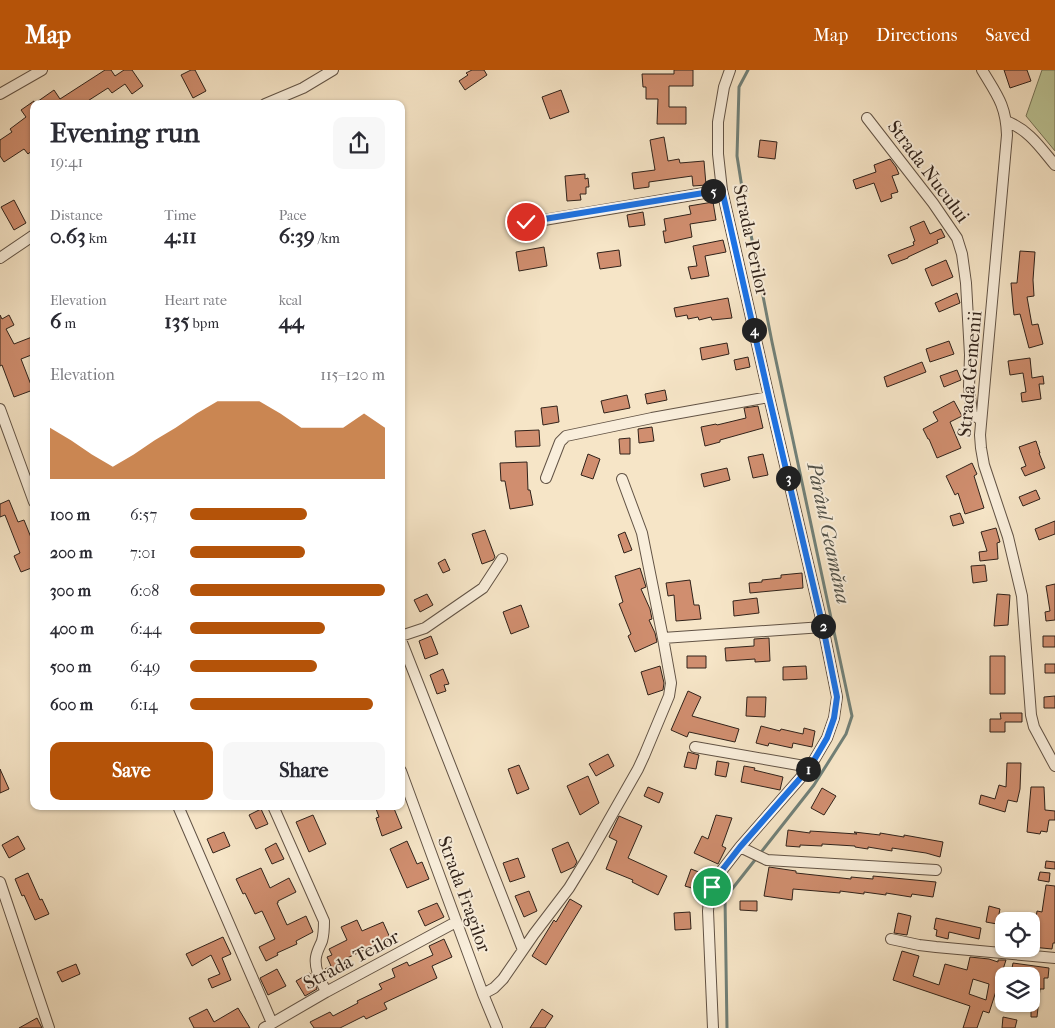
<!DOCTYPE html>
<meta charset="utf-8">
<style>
body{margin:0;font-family:"IM FELL French Canon",serif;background:#f7f7f7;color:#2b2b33;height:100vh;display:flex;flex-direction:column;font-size:19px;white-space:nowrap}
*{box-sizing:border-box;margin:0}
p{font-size:16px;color:#7c7c81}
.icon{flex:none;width:28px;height:28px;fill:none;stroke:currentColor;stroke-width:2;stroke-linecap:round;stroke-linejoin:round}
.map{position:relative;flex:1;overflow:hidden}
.details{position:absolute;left:30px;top:30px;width:375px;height:710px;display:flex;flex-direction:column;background:#fff;border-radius:10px;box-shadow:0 1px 4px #0004}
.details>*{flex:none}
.fabs{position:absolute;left:995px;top:842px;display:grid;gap:10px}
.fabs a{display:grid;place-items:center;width:45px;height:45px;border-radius:10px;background:#fff;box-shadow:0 1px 4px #0004;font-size:25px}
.pin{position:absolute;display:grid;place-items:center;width:42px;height:42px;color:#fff;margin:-21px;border:2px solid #fff;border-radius:50%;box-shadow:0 1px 5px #0007}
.km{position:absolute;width:25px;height:25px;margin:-12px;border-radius:50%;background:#222;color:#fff;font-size:14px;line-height:25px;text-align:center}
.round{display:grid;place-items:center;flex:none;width:52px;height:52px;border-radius:10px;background:#f7f7f7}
.summary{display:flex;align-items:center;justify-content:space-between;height:85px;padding:0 20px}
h1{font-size:28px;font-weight:800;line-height:38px}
.figures{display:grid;grid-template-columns:repeat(3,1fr);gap:8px;height:85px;padding:5px 20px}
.figures div{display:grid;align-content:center}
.figures b{font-size:21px;font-weight:800}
.figures small{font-size:14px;font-weight:400}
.figures p{font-size:14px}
.chart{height:140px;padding:10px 20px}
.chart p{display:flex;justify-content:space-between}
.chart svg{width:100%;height:90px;margin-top:5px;fill:#b45309;opacity:.7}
.button{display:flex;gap:10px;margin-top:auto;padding:10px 20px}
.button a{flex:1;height:58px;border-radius:10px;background:#b45309;color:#fff;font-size:20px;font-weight:800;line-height:58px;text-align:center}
.button a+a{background:#f7f7f7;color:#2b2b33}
ul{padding:0 20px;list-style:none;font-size:16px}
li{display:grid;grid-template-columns:80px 60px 1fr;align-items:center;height:38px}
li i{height:12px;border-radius:6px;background:#b45309}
header{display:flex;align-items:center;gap:30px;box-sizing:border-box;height:70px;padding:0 25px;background:#b45309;color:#fff}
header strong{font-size:24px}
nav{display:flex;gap:28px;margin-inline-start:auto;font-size:18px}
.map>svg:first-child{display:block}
.green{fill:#bcc596;stroke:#767458}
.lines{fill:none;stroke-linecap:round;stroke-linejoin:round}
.stream{stroke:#718078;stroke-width:3}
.building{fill:#d08e6f;stroke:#30221a;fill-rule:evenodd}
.street-casing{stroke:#625345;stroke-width:12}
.street{stroke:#f9eedb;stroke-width:10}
.route-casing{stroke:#fff;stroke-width:10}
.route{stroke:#1a73e8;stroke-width:6}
.labels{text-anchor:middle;stroke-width:4;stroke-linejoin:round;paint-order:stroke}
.street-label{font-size:19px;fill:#30221a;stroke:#f9eedb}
.water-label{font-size:20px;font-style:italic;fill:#515149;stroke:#f9eedb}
</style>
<header>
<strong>Map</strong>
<nav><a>Map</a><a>Directions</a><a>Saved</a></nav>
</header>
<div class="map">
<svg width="1055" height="958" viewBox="0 0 1055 958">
<rect width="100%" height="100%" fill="#f6e5c7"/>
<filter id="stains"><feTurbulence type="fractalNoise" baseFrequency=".004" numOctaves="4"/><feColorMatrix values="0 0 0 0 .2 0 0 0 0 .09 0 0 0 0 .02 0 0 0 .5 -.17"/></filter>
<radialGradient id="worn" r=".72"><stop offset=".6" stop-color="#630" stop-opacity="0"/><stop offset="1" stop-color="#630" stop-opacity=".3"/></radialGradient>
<path class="green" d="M1042,0H1055V81L1026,46Z"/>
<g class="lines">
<path class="stream" d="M727,958L725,828L814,715L846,664L852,646L772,272L743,124L737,86L739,17L748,0"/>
</g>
<path class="building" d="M105,0H111L115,6L124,0H132L143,16L132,24L125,14L112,23L108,18L83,34H34V79L28,84L24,79L4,92L0,86V70L12,62L10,59L26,47L21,40L34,31V34L54,20L60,29Z
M191,0H195L206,21L193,28L181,5Z
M472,0H484L487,5L465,20L459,11L468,5L466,3Z
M674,0H693V16H669V37H686V54H657L658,29H646V17H643L642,4H674Z
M1004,0H1027L1031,11L1010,18Z
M561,20L569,42L550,49L542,27Z
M664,67L668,91L679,89L680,93L704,91L706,115L693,116L692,106L649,112V117L634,119L632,103L655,100L650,70Z
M760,70L777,72L775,89L758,87Z
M890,89L896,97L899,104L892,106L898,122L891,124L892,128L881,132L874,113L856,119L853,110L876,102L874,95Z
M585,104V109L588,108L589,117H586V124H580L581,130L567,131L565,106Z
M14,130L26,153L14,160L1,137Z
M713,132L716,150L690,154L692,167L665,173L663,161H666L664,149L691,144L689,136Z
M643,142L645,155L629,157L627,145Z
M924,151L930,164L941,159L945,167L937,170L938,173L908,187V188L892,194L888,185L914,175L913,172L915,171L910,157Z
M723,170L726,182L705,186L709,206L691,209L688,197L697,196L693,176Z
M544,177L547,196L519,201L516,182Z
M619,180L621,196L600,199L597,183Z
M1020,181L1035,182L1033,210L1034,226L1027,227L1032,255L1038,254L1043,274L1029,278L1020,244L1014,245L1013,236L1011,213H1017Z
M946,190L953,207L932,216L925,199Z
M957,223L960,233L939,242L935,233Z
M728,228L732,248L712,250L711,247L699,250L698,247L688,249L687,245L676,247L674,238Z
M0,245L2,249L9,245L14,255L6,259L14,274L32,267L34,272V284L21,289L33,320L14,327L2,295L0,296Z
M949,271L954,284L930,292L926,279Z
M727,273L729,284L702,290L700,278Z
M748,287L750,297L736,300L734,290Z
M1030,288L1032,308L1043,306L1044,314H1039L1041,329L1022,332L1021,323L1026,322L1023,303L1010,305L1008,291Z
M922,292L926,302L887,317L884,307Z
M957,300L961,310L944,317L940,306Z
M665,320L667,330L647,334L645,324Z
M627,325L630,338L604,343L601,331Z
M954,331L962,346L950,352L961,378L937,388L929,369H928L923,359L938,351L933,342Z
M557,336L559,352L543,355L541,338Z
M758,336L763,358L720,370V372L705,376L701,357L716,354L717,355L746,348L744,338Z
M652,357L654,371L639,373L638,359Z
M539,360L540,376L516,377L515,361Z
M630,368V384H620L619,369Z
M1036,371L1040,383H1039L1045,398L1025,406L1021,398L1026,396L1019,377Z
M588,384L600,389L593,409L581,405Z
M763,384L768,405L753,408L748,387Z
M527,392L528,420H530L533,435L510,439L505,411H501L500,393Z
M972,393L977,404L974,406L984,438L965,444L958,423L955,425L946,406Z
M727,398L730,410L704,417L701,404Z
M1036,420L1040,429L1023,436L1019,427Z
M9,430L18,452L24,450L34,475V497L21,502L14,486L20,483L5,445L0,447V434Z
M960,443L964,453L953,456L950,446Z
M1055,451V464L1039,470L1035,459Z
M996,458L1000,472L997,473L998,489L980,491L979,482L987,481L981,462Z
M485,460L495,487L493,490L482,494L472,464Z
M625,462L632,480L624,483L618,465Z
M445,489L450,500L443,503L438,493Z
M985,495L987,511L973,513L971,496Z
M640,498L646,517L641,519L650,539L652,549L649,550L655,563L657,572L635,582L628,566L631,564L619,534L623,532L615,506Z
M802,503L803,518L750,523L749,513L762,512V510L781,508V505Z
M690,510L694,535H699L701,549L676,551L674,525L668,526L666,513Z
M1055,514V550L1046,551L1045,542L1050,541L1046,516Z
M427,524L433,535L420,542L414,530Z
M997,524L1010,525L1008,555L994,556Z
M757,528L759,543L734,546L733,531Z
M521,535L529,557L511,564L503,542Z
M431,566L438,584L425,589L419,571Z
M1043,566H1055V577H1043Z
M769,568L770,591L755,592V589L726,591L725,578L754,576V569Z
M687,586H706V598H687Z
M990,586H1005V624H990Z
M1045,594H1055V603H1045Z
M660,596L664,613L663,620L648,625L641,602Z
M806,596L807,609L783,610V597Z
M443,599L449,614L444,615L446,621L437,624L430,605Z
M688,621L701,627L692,646L739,659L735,672L689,662L687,667L671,660Z
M1055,626V638H1044V627Z
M747,627H766L765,647L746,646Z
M1000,643H1022V652H1005V662H990V649H1001Z
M761,656L780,661L781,659L803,664L804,658L815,661L812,677L793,673L792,678L769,673L768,676L756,673Z
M688,682L699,685L696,699L684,697Z
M608,684L614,696L596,706L589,694Z
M717,691L729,693L726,707L715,705Z
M1007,693H1021L1020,719L1017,732L1008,730L1005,742L979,734L981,725L995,729L999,715L1006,717Z
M519,695L529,719L517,724L508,699Z
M744,696L755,698L754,700L783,707L780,720L741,712Z
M0,699L9,719L0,723Z
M588,706L599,733L580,745L567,716Z
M648,717L663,723L659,733L644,726Z
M1031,717H1044L1045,740L1055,741V750H1049L1047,762L1041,761L1040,764L1027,762Z
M822,718L836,726L824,745L811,738Z
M375,736H393L402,758L382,766L376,748L379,747Z
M261,739L268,754L256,759L249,745Z
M313,745L326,774L309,782L296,752Z
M716,745L732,748L722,776L726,778L718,794L694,783L702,766L708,769Z
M619,746L642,756L628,788L667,806L658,825L632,812L633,810L606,799L617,771L609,767Z
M788,760L810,763V761L857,764L854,762L880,765V763L904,767V765L943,772L940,787L926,783L892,778V781L868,777V779L855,777V776L822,774V776L800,775V777L786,776Z
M224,762L230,776L213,783L207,769Z
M18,766L25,779L9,788L2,775Z
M407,771L417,794L422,792L429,809L407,818L390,779Z
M568,772L577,792L574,797L561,803L552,779Z
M276,773L284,789L272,794L265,779Z
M518,788L525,807L510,812L503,793Z
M1046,791L1055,792V799L1045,798Z
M769,797L796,801V803L851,809V807L873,809V806L936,812L933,827L912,824L911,827L886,823V825L864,822V824L840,821V823L793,819L792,830L764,826Z
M261,798L270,818L289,808L296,822L278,831V833H277L287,855L306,846L313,862L296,871L297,874L277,883L278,885L266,891L259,877L275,869L262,841L255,844L245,823L243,824L236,809Z
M691,799L704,804L698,820L685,816Z
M1040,802L1050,803L1049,812L1038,810Z
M28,803L40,830L42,829L49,844L35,850L24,825L22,826L15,809Z
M1046,815L1055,816V873H1053L1052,879L1032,877L1037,841L1042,842Z
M529,821L537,841L524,847L515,826Z
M570,829L582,836L546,895L532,886L554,850L556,852Z
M740,831H757V841L740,840Z
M437,833L444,847L425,856L418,841Z
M989,836L1000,839L997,854L986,852Z
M690,842L691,859L675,860L674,843Z
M898,843L911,846L907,865L894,863Z
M936,848L981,858L979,869L949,862L948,869L936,866L937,860L934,859Z
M357,850L362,861L383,852L391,870L374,878L373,876L345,889L349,896L329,907L325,899L331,896L327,887L332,885L329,879L347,870L341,857Z
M223,867L231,884L222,888L231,910L212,918L208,909L220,904L211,885L192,896L186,884Z
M444,869L452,887L432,896L437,908L384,933L387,939L366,949L364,946L340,958H314L310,952L330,942L333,946L358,933L357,931L382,919L379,914L395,907L392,899L407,892L409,896L433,885L429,876Z
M902,881L919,886L913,906L939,915L945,894L967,900L970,887L989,889L998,892V890H1006L989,943L983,941L977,958H963L970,936L893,910ZM973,909L989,914L986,930L969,924Z
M1013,893L1049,898L1048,908H1044V919H1040L1037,947H1031V906L1011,903Z
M76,894L80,904L62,912L57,902Z
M277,899L286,916L268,925L260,908Z
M310,903L317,919L305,926L296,911Z
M238,938L250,958H194L189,948L207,939L214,952Z
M542,939L553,946L545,958H530Z
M1003,947L1017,950L1015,958H1002Z
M37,948L42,958H19Z"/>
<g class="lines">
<defs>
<path id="street" d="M982,0C997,25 1006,35 1007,65L980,365L981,378L984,395L1008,467L1022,526L1031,645L1034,657L1055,696
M0,24L42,0
M265,34L303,18L333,0
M867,48L933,133L957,168L962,184L966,213L970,285L969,317L972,344L981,350
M1006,51C1029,60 1040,77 1055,95
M526,153L722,120
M0,188L34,165
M0,339L34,432
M546,408L560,372L566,366L652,348L769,327
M401,566L425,558L483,518L502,489
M663,568L823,557
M401,570L523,880
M695,677L810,697
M401,701L483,924L497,958
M178,736L272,953
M273,736L324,851C324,858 324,864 322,871C320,876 317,881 316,887C314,899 321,911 326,922
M740,777L767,790L936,800
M0,812L49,958
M891,869L919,875L936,877L1055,888
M483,924L494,918L503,909L534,864L569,818L588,787L638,699L644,686L669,626L671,613L663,568L642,463L622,409
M264,958L326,922L456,852
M713,958L708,841L709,830L712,817L719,804L740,777L810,697L827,668L834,648L837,627L823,557L769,327L722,120L718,84V52L724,17L730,0"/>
</defs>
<use href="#street" class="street-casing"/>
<use href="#street" class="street"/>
</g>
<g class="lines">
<defs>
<path id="route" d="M526,152L722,120L769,327L823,557L837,627L834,648L827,668L810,697L740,777L719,804L712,817"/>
</defs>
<use href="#route" class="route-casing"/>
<use href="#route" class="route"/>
</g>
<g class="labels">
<g class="street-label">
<text transform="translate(929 101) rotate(53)" y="7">Strada Nucului</text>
<text transform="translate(752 170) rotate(78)" y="7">Strada Perilor</text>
<text transform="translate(969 304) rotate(-85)" y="7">Strada Gemenii</text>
<text transform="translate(465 824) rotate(70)" y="7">Strada Fragilor</text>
<text transform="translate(351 889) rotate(-28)" y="7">Strada Teilor</text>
</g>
<g class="water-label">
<text transform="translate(829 463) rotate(78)" y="7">Pârâul Geamăna</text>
</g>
</g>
<rect width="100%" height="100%" filter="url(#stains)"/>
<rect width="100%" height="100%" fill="url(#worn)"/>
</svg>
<div class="fabs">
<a><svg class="icon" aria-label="locate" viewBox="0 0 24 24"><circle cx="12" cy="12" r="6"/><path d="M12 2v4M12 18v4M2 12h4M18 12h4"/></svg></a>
<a><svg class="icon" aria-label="layers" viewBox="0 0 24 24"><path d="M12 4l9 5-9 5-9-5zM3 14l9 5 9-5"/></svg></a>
</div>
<div class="pin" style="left:712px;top:817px;background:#1e9e55"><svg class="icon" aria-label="arrive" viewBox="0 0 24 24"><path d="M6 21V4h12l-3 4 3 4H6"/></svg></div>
<div class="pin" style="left:526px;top:152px;background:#d93025"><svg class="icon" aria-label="check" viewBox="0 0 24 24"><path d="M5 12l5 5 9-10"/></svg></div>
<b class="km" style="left:808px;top:699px">1</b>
<b class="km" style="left:823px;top:556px">2</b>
<b class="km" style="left:788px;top:408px">3</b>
<b class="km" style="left:754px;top:260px">4</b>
<b class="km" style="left:713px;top:121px">5</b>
<section class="details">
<div class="summary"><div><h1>Evening run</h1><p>19:41</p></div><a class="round"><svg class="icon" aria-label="share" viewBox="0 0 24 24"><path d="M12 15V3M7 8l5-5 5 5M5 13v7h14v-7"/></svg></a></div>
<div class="figures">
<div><p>Distance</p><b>0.63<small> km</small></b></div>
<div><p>Time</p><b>4:11</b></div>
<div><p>Pace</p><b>6:39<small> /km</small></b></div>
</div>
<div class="figures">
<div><p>Elevation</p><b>6<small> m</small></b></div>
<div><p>Heart rate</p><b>135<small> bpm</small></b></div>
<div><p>kcal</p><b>44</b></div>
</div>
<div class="chart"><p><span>Elevation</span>115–120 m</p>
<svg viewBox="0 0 160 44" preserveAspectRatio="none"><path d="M0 44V19L10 25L20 32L30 38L40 32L50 25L60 19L70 12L80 6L90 6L100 6L110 12L120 19L130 19L140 19L150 12L160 19V44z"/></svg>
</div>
<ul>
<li><b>100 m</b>6:57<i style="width:60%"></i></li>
<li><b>200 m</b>7:01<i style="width:59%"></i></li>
<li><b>300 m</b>6:08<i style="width:100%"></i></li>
<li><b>400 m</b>6:44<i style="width:69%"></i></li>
<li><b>500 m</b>6:49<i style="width:65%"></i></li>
<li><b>600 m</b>6:14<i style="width:94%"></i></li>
</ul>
<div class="button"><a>Save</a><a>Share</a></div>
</section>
</div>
